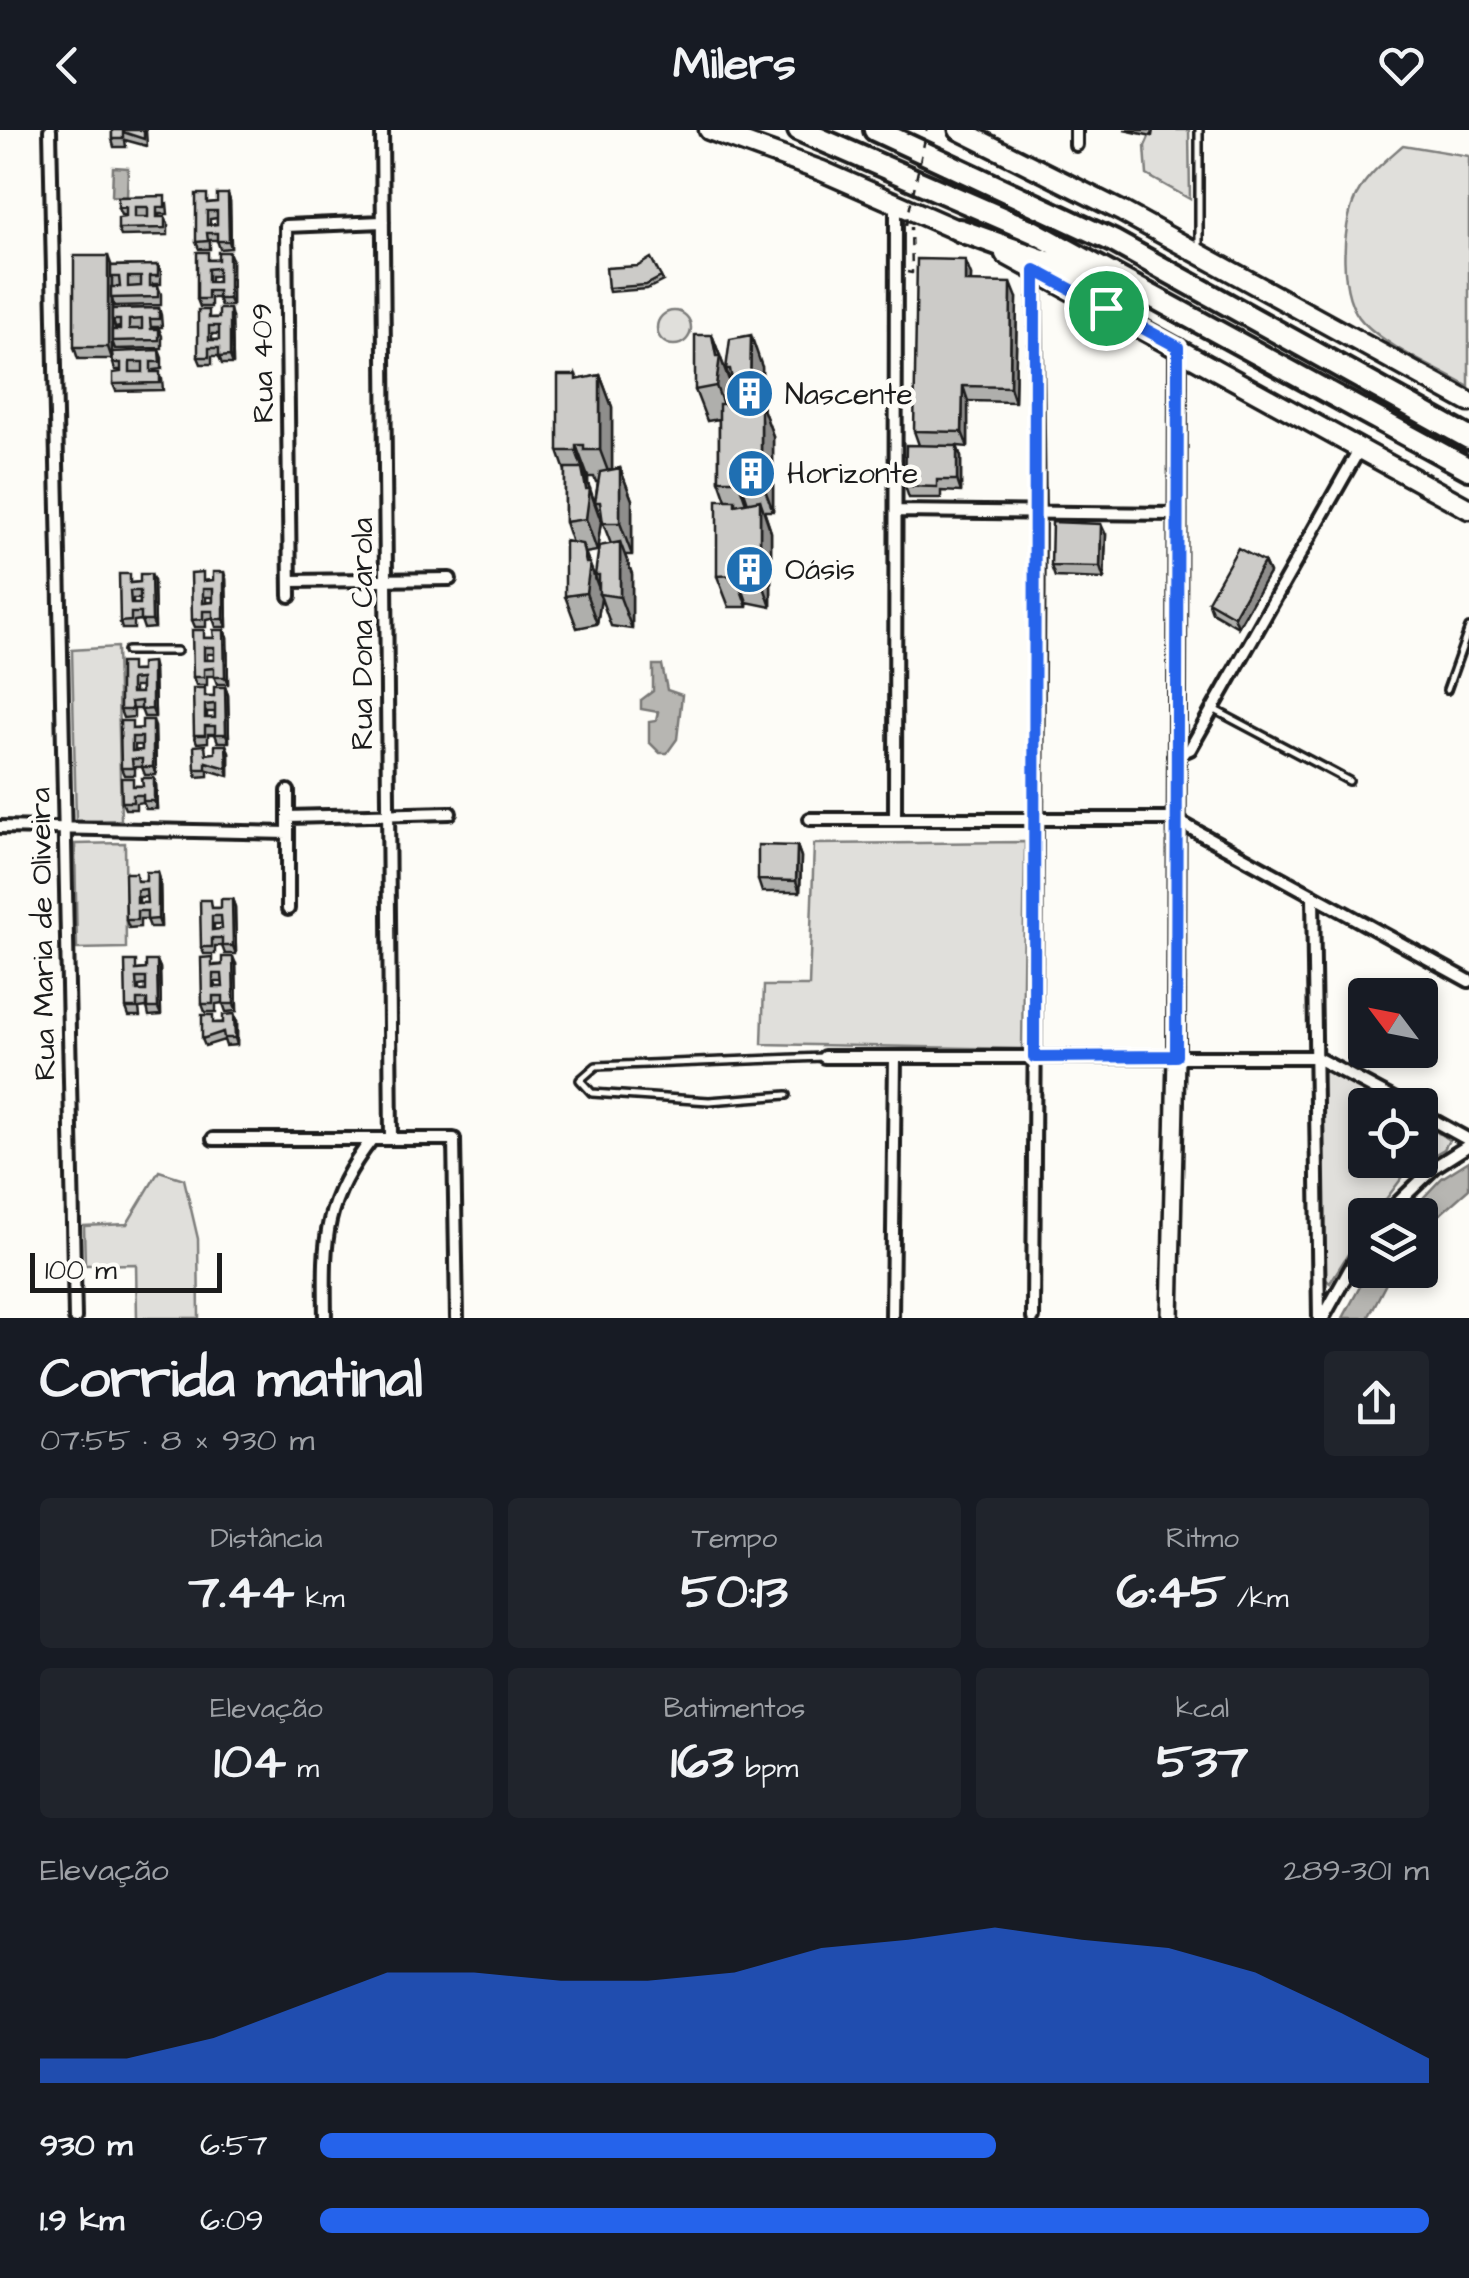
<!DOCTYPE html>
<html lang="pt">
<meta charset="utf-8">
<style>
body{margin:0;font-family:"Architects Daughter",sans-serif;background:#20242c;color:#f1f3f6;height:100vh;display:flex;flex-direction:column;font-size:38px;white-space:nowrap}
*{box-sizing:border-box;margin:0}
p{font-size:32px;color:#9ea1a6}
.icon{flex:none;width:55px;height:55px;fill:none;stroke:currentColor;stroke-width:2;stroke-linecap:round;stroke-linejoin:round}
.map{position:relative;height:1188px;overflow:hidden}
.sheet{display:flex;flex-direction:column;background:#171b24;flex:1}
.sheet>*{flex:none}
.needle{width:65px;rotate:302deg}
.controls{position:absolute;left:1348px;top:848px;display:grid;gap:20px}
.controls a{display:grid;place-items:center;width:90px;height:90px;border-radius:10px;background:#171b24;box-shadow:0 5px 15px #0003;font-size:50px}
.scale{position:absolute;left:30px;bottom:25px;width:192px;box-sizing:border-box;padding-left:10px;border:5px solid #1c1c1c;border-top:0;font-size:28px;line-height:35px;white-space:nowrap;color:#1c1c1c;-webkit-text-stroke:8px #fdfcf7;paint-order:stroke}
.pin{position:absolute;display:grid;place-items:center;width:85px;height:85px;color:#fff;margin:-42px;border:5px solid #fff;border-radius:50%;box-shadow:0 2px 10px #0007}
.round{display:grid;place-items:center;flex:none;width:105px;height:105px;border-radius:10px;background:#20242c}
.head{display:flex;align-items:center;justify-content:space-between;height:170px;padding:0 40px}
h1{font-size:55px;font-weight:700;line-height:75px}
.metrics{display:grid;grid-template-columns:repeat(3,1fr);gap:15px;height:170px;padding:10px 40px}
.metrics div{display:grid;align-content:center;border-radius:10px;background:#20242c;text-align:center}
.metrics b{font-size:50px;font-weight:700}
.metrics small{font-size:28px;font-weight:400}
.metrics p{font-size:28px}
.chart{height:280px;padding:20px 40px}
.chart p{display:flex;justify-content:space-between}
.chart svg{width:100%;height:180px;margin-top:10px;fill:#2563eb;opacity:.7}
ul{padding:0 40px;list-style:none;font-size:32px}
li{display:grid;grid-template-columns:160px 120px 1fr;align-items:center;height:75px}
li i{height:25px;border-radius:12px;background:#2563eb}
header{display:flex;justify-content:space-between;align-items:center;height:130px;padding:0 40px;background:#171b24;font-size:45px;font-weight:700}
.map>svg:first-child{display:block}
.green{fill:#e0dfdb;stroke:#7e7e7c;stroke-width:2.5}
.water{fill:#b7b6b2;stroke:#797876;stroke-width:2.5}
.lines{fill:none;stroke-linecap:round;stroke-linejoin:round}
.lane-casing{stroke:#1c1c1c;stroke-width:12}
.street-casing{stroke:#1c1c1c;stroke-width:18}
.secondary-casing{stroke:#1c1c1c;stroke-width:22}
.primary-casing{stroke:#1c1c1c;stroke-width:25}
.highway-casing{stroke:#1c1c1c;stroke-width:28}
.path{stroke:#1c1c1c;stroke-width:2.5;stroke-dasharray:8 8;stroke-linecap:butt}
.lane{stroke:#fdfcf7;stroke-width:5}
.street{stroke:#fdfcf7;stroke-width:10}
.secondary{stroke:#fdfcf7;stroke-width:15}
.primary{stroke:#fdfcf7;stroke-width:18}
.highway{stroke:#fdfcf7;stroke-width:20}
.path-bridge{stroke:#1c1c1c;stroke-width:2.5;stroke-dasharray:8 8;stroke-linecap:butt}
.wall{fill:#afafac;stroke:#1c1c1c;stroke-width:2.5;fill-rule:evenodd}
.shaded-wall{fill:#8f8e8c;stroke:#1c1c1c;stroke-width:2.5}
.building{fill:#cccbc8;stroke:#1c1c1c;stroke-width:2.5;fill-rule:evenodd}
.route-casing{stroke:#fff;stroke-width:20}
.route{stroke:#2563eb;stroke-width:12}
.labels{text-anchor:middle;stroke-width:9;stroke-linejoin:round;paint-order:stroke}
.street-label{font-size:30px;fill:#1c1c1c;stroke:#fdfcf7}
.poi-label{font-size:30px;fill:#1c1c1c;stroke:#fdfcf7;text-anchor:start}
</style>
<header><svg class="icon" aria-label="back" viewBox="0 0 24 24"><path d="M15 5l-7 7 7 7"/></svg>Milers<svg class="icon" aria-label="heart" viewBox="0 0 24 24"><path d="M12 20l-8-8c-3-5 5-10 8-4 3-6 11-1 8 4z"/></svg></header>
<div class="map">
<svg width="1469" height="1188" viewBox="0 0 1469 1188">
<rect width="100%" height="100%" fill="#fdfcf7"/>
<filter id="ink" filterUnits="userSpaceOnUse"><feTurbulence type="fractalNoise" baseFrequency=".01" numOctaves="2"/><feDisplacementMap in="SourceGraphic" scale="20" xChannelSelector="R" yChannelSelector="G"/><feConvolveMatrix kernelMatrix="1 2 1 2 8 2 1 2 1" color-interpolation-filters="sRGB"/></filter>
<g filter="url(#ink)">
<path class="green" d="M1152,0H1189L1190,69L1147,45L1145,16Z
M1403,15L1469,26V257C1435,237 1391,220 1363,192C1338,166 1341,97 1356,66C1367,45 1386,30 1403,15Z
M657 198a17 17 0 1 1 34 0a17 17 0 1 1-34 0Z
M117,517L121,690L76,691L72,520Z
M1025,712L1022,919L762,914L764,856H809L814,714Z
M125,713L126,818L77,819L75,714Z
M1323,938L1391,975H1365V1030H1420V991L1449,1010L1444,1019L1408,1040L1374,1085H1365V1097L1330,1153L1323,1147Z
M159,1041L184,1049L198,1109L199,1188H137L136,1134L85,1135L84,1096L127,1094Z"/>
<path class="water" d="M113,37L128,38L127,67L112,66Z
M653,535H662L667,560L682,565L677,609L667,623H660L649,612V592L656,591L658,582L641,579V570L653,561Z
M1469,1031V1059L1420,1102V1085H1407L1442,1048Z
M1369,1140H1393L1368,1188H1343Z"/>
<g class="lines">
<defs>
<path id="lane" d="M1199,120V0
M127,521H177
M1447,560L1469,498
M1215,580L1349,651
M787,965L709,971L592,963L580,950L596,936L823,927"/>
<path id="street" d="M50,0L75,1188
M382,0L391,1009
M1076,15V0
M896,381L1177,384
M290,451L450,449
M290,466L286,96L383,92
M1174,626L1190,619L1360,318
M288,661V779
M288,687L450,683
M810,689H1174L1469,851
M895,689L896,72
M0,697L288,703
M1313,765L1319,1188
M824,927H1315L1405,975
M1420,983L1469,1010
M213,1009H454L457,1188
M1385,1085L1436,1036L1469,1015
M325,1188C324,1110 322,1073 372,1009
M892,1188L895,927
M1033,1188L1038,382L1035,140
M1323,1188L1365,1112"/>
<path id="secondary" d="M1170,1188L1176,927L1178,217"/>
<path id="primary" d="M709,0L822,41L968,105
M959,0L1123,82L1469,272
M1005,124L1469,379"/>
<path id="highway" d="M799,0L1034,102L1469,339
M875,0L1113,111L1469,308
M959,100L1117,157"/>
</defs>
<use href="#lane" class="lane-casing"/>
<use href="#street" class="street-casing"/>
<use href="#secondary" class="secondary-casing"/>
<use href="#primary" class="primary-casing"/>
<use href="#highway" class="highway-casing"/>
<path class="path" d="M907,142L912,143L911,97"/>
<use href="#lane" class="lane"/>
<use href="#street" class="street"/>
<use href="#secondary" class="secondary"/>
<use href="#primary" class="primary"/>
<use href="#highway" class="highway"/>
<path class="path-bridge" d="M906,95L927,0"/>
</g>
<path class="wall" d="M112,0H146L147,16L125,10L126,17H114L112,9Z
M1124,0H1153L1152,6Z
M228,64L230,71L231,118L220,119L217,110H210V119H199L196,112L210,73L217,72ZM217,88V94L210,95V89Z
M167,73L168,84H159V87H165L168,94V105L121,106L118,99L126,85H121L118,78Z
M232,129V176H221L218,168H211V177H200L197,169L210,130ZM211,146H218V152H211Z
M158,135L161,142V154H153V156H158L161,164V175L114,176L112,169V179L159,178L161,185L162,197H153V199H159L162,206V218L115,219L112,211L120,200V197L115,198L112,184V229H78L74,217L111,136Z
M971,145V152L1017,168L1015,272L968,271V317L957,316L961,327V362L941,361V368H909L905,356L919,315L914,301Z
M661,147L663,151L647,159L609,162L608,158Z
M232,187L233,234H222L219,226H212V234H201L198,227L211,188ZM212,204H219V210H212Z
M712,205L732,258L730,274H737L739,279L740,278L726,239L762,237V276L773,306V381H764L771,402V477L747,472V477H729L717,446L726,370L719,350V289L707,291L695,260Z
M159,220L162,228V239L154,240V242L162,249L163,260L116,261L113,254L121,240H115L113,233Z
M576,245L578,250L600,245L612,277V340L620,338L632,370V425H625L632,444V499L611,496L601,468L597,494L577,498L565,466L572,413L565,392V341L558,321ZM588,347H594L596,352H598L595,372L611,414L595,445L599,459L585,423L597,421L601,391L588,353Z
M1106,405L1104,449L1055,447L1051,436Z
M1264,432L1269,443L1238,497L1212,482L1208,471Z
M226,449L227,497H216L213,488L206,489V497H195L192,490L205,451ZM206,467H213V472H206Z
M154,451L155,498L144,499L141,490L134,491V499H122L120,492L133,453ZM133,469H140V474H133Z
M224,500L227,507L228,554H217L214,546H207V555H196L193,547L206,508H214ZM207,524H214V530H207Z
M154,540L155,587H144L141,579H134V587L123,588L120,580L134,541ZM134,557H141V563H134Z
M225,557L228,565L229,612H218L215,604H208V612L197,613L194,605L207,566H214ZM207,582H215V588H207Z
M155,597L156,645H145L142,637H135V645H124L121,638L134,599ZM135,615H142V620L135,621Z
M226,615L229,622V646L208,640V646L197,647L195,639L208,624L215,623Z
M154,648L156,655L157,679H146L143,672L136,673V679H125L122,672L135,656H143Z
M797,716L801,727L800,762H762L758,750Z
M158,742L160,750L161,797H150L147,789H140V797L129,798L126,790L139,751H146ZM139,767H147V773H139Z
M232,769L235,777L236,824H225L222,816H215V824H204L201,817L214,778H221ZM214,794H222V799L214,800Z
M157,831L160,838L161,885L149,886L147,877L139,878L140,886H129L126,878L139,840L146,839ZM146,855V861H139V856Z
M236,834L237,881L226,882L223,873L216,874V882H205L202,874L215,835ZM215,852H223V857H215Z
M237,892V915L226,916L224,910L205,916L202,909L216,893Z"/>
<path class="shaded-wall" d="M228,64L230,71L231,118L229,111Z
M229,122L232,129V176L229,169Z
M108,126L112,137V229L108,217Z
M965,130L971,145L970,167L965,152Z
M1011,153L1017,168L1015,272L1010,257Z
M230,179L232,187L233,234L230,226Z
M712,205L732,258L728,288L716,256V226Z
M751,205L762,237V276L773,306V381L761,349V290L750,260Z
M600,245L612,277V352L600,320Z
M963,256L968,271V317L962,302Z
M576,315L588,347V353L576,321Z
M957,316L961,327V362L957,350Z
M582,338L601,391L597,421L586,389V359Z
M620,338L632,370V425L620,393Z
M738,344L749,376V382L738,350Z
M760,370L771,402V477L760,445Z
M1101,394L1106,405L1104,449L1100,437Z
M620,412L632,444V499L620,467Z
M582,414L601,464H599L601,468L597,494L586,463V433Z
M1264,432L1269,443L1238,497L1234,486Z
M736,440L747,472V477L736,445Z
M224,442L226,449L227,497L224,489Z
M151,444L154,451L155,498L152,491Z
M224,500L227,507L228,554L225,547Z
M152,532L154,540L155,587L152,579Z
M225,557L228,565L229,612L226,604Z
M153,590L155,597L156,645L153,637Z
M226,615L229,622V646L227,638Z
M154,648L156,655L157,679L154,671Z
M797,716L801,727L800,762L796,751Z
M158,742L160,750L161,797L158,789Z
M232,769L235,777L236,824L233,816Z
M233,827L236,834L237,881L234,874Z
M157,831L160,838L161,885L158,878Z
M234,884L237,892V915L235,908Z"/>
<path class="building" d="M112,0H144V9L123,2V9H112Z
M196,64H207V73L217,72V64H228L229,111H217V103H207L208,111L196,112ZM207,81H217V94L207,95Z
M165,66V77H157V87H165V98L118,99V88L126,87V77L118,78V67ZM135,77H148V87H135Z
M197,122H208V130H218V122H229V169H218V161H208V169H197ZM218,138V152H208V139Z
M74,126H108V217H74Z
M651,128L661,147L646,155L608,158L606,138L638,136Z
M917,129L965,130V152L1011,153L1010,257L963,256L962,302L914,301Z
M158,135V146H150V156H158V167L111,168V157H120L119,147H111V136ZM128,147H141V156L128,157Z
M159,178V189H150L151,199H159V210L112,211V200H120V190H112V179ZM142,189V199H129V190Z
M219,179H230V226L219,227V218H209V227H198V180H209V188H219ZM209,196H219V210H209Z
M695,205H712L716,226H720L716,256L695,260Z
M751,205L750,260H734L730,239H726L730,209Z
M159,220L160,232H151V242H160V253L113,254V243L121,242V233H113L112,222ZM130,232H143V242H130Z
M558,245H576V250L600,245V320H584V315H576V321H558Z
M719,274H737V279L761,274V349H745V344H738V350H719Z
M906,315L957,316V350H937V357L905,356Z
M565,338H582L586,359H590L586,389L565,392Z
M620,338V393H603L600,372H595L600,342Z
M717,370H735V375L760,370V445L736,440V445L717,446Z
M1052,392L1101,394L1100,437L1051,436Z
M565,411L582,414L586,433H590L586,463L565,466Z
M620,412V467L599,464V445H595L599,416Z
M1238,418L1264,432L1234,486L1208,471Z
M203,442V451L213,450V442H224V489H213V481H203V489L192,490L191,443ZM203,459H213V472L203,473Z
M119,444H130V453L140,452V444H151L152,491H141V483H131V491L120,492ZM130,461H140V474H131Z
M192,500H204V508H214L213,500H224L225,547H214V538L204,539V547H193ZM204,517H214V530H204Z
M152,532V579L141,580V571L131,572L132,580H120V533H131V541H141V533ZM141,549V563H131V550Z
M214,557H225L226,604H215V596H205V605H194L193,558H205V566H214ZM215,574V588H205V575Z
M142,590H153V637H142V629H132L133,638H121L120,591H132V599H142ZM132,607H142V620L132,621Z
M205,615L206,624L215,623V615H226L227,638L206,632V639H195L194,616Z
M121,648H133V656H143L142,648H154V671H143V665H133V672H122Z
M758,715L797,716L796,751L758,750Z
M146,742H158V789L147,790V781H137V790H126L125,743H136L137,751H146ZM146,759L147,773H137V760Z
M221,769H232L233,816H222V808H212V817H201L200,770H211L212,778H221ZM212,786H221L222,799L212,800Z
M212,827V836L222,835V827H233L234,874H223V866H213V874H202L201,828ZM213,844H222L223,857H213Z
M125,831H136V840L146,839V831H157L158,878H147V870H137V878H126ZM136,848H146V861H137Z
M234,884L235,908H224L223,902L202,909V885H213V893H223V885Z"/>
</g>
<g class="lines" filter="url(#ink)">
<defs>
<path id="route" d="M1035,140L1178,217L1176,926L1034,927Z"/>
</defs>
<use href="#route" class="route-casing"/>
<use href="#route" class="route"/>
</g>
<defs>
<symbol id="building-disc" viewBox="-11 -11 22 22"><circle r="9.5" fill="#1f6fb2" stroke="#fdfcf7"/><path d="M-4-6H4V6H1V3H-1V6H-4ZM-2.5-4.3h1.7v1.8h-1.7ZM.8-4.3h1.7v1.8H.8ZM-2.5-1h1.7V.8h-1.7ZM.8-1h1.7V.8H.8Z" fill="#fff"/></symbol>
</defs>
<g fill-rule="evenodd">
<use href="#building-disc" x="722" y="236" width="55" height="55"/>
<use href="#building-disc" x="724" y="316" width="55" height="55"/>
<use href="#building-disc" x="722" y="412" width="55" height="55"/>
</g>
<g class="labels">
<g class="street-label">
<text transform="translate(262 233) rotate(-91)" y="10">Rua 409</text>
<text transform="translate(362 504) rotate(-90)" y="10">Rua Dona Carola</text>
<text transform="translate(42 804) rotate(-91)" y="10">Rua Maria de Oliveira</text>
</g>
<g class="poi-label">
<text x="785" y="274">Nascente</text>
<text x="787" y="353">Horizonte</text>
<text x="785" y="449">Oásis</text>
</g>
</g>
</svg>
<div class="controls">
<a><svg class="needle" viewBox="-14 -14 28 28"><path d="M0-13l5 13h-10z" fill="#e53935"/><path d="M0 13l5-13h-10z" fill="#9ea1a6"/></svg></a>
<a><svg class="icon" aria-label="locate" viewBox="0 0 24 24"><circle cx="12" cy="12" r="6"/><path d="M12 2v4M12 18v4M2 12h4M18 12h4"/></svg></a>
<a><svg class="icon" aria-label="layers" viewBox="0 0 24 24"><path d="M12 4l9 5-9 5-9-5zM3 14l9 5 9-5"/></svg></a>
</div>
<div class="scale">100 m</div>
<div class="pin" style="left:1106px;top:178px;background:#1e9e55"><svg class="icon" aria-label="arrive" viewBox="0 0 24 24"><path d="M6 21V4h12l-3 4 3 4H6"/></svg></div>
</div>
<section class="sheet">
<div class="head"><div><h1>Corrida matinal</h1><p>07:55 · 8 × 930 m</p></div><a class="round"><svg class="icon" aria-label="share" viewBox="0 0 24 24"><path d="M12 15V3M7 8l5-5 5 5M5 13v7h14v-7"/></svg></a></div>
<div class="metrics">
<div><p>Distância</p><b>7.44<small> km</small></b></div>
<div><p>Tempo</p><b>50:13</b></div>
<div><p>Ritmo</p><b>6:45<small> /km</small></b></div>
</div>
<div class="metrics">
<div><p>Elevação</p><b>104<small> m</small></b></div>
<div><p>Batimentos</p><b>163<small> bpm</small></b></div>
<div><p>kcal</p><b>537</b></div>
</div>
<div class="chart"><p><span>Elevação</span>289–301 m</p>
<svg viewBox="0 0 160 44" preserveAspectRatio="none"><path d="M0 44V38L10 38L20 33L30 25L40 17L50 17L60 19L70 19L80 17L90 11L100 9L110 6L120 9L130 11L140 17L150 27L160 38V44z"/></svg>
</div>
<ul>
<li><b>930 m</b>6:57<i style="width:61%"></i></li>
<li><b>1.9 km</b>6:09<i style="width:100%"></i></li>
</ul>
</section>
